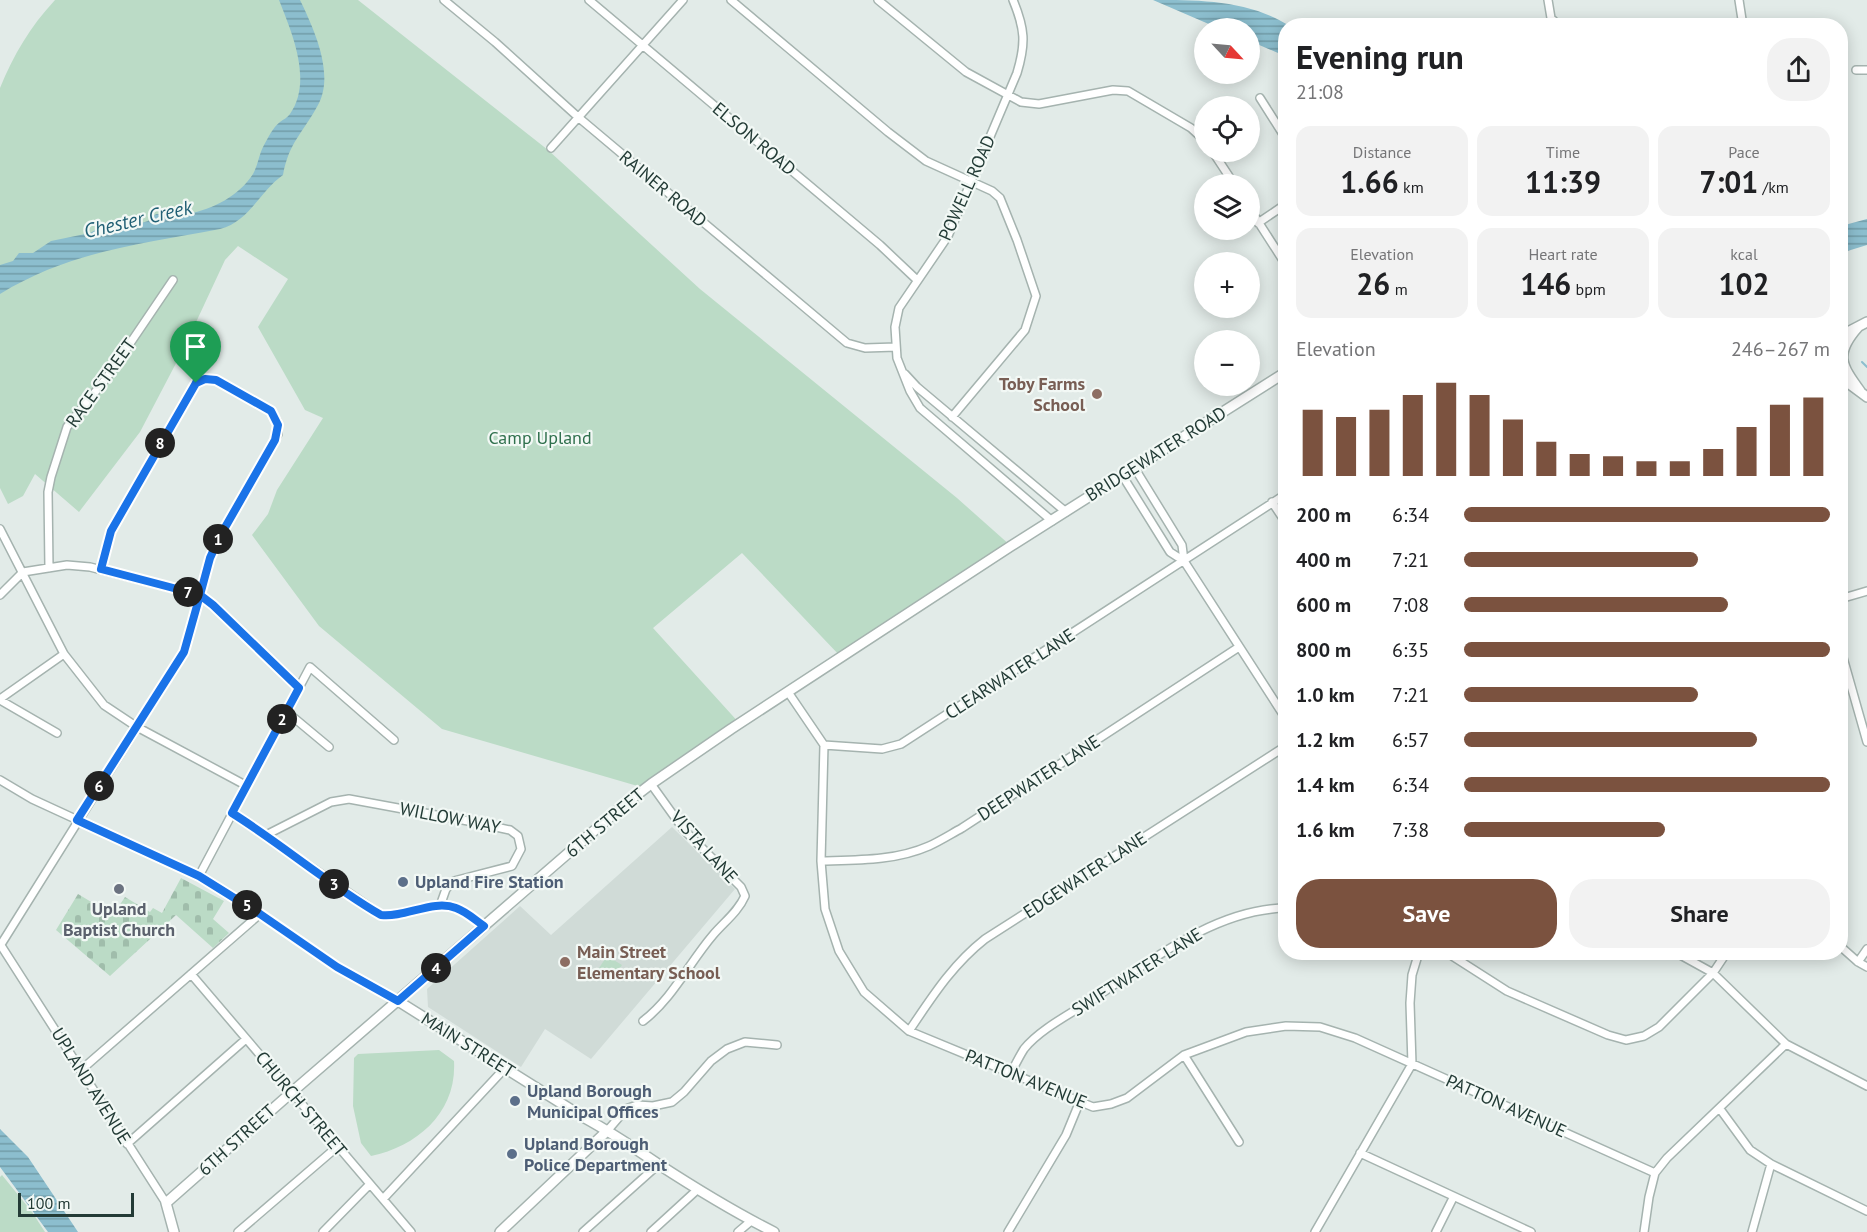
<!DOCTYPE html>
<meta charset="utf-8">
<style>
body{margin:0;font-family:"PT Sans",sans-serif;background:#f2f2f2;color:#202124;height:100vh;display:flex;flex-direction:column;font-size:22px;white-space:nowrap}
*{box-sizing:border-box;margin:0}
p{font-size:20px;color:#757577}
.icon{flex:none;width:33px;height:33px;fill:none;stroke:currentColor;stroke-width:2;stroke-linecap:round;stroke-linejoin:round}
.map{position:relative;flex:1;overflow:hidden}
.panel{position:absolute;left:1278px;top:18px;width:570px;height:942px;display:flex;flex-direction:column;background:#fff;border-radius:24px;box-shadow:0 3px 15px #0003}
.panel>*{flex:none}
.needle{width:39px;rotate:116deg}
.tools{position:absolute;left:1194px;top:18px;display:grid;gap:12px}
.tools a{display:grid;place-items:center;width:66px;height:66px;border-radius:50%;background:#fff;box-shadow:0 3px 15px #0003;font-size:30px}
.scale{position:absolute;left:18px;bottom:15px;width:116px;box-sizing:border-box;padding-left:6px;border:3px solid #233b36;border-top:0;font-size:16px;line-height:21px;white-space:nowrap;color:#233b36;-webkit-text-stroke:4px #f2f8f5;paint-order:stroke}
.pin{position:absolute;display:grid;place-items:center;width:51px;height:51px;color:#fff;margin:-62px -26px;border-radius:50% 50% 50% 0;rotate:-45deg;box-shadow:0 0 6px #0007}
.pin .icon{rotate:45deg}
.km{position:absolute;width:30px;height:30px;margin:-15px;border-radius:50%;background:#222;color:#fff;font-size:16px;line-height:30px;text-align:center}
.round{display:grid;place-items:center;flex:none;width:63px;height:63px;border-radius:24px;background:#f2f2f2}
.head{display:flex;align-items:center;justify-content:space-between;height:102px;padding:0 18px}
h1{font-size:33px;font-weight:800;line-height:45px}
.figures{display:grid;grid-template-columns:repeat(3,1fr);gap:9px;height:102px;padding:6px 18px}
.figures div{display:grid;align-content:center;border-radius:15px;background:#f2f2f2;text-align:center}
.figures b{font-size:30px;font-weight:800}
.figures small{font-size:16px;font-weight:400}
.figures p{font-size:16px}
.chart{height:168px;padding:12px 18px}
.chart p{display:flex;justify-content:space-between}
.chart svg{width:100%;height:108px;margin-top:6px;stroke:#7b523f;stroke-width:6}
.button{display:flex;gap:12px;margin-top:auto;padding:12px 18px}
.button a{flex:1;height:69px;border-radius:24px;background:#7b523f;color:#fff;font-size:24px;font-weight:800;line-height:69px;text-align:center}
.button a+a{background:#f2f2f2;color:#202124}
ul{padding:0 18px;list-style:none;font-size:20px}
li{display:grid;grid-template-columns:96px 72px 1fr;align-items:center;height:45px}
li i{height:15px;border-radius:8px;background:#7b523f}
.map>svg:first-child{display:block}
.built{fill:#d0dbd7}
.cemetery{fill:url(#cemetery-stones)}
.park{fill:#bbdbc6}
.water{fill:url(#water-rules)}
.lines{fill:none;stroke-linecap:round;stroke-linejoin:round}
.stream{stroke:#8cbece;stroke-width:2}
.minor-casing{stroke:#a5b3af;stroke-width:10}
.tertiary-casing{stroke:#a5b3af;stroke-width:12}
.minor{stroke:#fff;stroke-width:7}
.tertiary{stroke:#fff;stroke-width:9}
.route-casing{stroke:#fff;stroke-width:12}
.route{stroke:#1a73e8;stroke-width:8}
.education-dot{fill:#8d6e63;stroke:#f2f8f5;stroke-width:2}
.service-dot{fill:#5c6f8a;stroke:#f2f8f5;stroke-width:2}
.worship-dot{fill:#6b7280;stroke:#f2f8f5;stroke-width:2}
.labels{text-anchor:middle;stroke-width:4.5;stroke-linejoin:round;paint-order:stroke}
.street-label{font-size:18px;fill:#233b36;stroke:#f2f8f5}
.education-label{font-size:18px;font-weight:bold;fill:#785e54;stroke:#f2f8f5;text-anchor:end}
.park-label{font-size:18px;fill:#2f704d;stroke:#f2f8f5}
.service-label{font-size:18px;font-weight:bold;fill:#4e5e75;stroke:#f2f8f5;text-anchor:start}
.worship-label{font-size:18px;font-weight:bold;fill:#5b616d;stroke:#f2f8f5}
.water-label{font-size:20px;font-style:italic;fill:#205f74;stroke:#f2f8f5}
</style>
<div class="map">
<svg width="1867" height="1232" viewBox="0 0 1867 1232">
<defs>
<pattern id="cemetery-stones" width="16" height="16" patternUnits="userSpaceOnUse" patternTransform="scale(1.5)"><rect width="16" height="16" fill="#bbdbc6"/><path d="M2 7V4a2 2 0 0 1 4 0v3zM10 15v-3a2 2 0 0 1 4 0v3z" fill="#a0bdab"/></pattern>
<pattern id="water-rules" width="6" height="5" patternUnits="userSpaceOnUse" patternTransform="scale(1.5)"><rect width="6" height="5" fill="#8cbece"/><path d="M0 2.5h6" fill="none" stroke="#729ca8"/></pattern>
</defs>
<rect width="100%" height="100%" fill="#e2ebe8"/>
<path class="built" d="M672,827L735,889L591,1059L545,1029L521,1067L428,1007L427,989L520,906L551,935Z"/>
<path class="cemetery" d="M181,878L224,901L213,919L229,933L213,948L176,915L110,976L56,930L78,894L113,915L125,897L150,912L153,908L162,913Z"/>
<path class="park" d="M55,0H358L548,150L700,289L957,498L1011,546L841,657L742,553L653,628L741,725L641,787L442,729L319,626L252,535L268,514L277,490L323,418L305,410L258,327L288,279L238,246L225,260L184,348L140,432L79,512L35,474L23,496L8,504L0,488V88C14,54 30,27 55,0Z
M607,956L622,965L614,978L599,968Z
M439,1050L454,1061C457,1112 418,1146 371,1156L361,1143L353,1106L354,1058L358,1054Z
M2,1175L32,1212L45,1232H0V1177Z"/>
<path class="water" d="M279,0H300C314,29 335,74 318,105C303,133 289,142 283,175C260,191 249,222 220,229C141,244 70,251 0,294V265L13,261L19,253H33L51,241L90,233L110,222L138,224L148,221L156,214C166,214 178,216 188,214C213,209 239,196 253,174C258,165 259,154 264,145C268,138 273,127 280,122C284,119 287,118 290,114C313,81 292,33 279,0Z
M1153,0C1200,0 1247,0 1288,25L1286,26L1285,56L1250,41V28H1218Z
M1867,219V245L1841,253V226Z
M0,1129L28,1157L78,1232H48L0,1167Z"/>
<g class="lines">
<path class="stream" d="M1862,362L1867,367"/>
<defs>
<path id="minor" d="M444,0L495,42L578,117L847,343L865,348L896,347
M589,0L880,245L917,280
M731,0L888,132L926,161L992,191L1000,198L1017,240L1036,296L1025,330L952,417
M878,0L966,72L1021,102L1039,104L1113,90L1128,91L1191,128L1204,140
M1013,0C1025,29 1026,43 1017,73L948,236L899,308L895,327L897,358L910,391L920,408L1052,521
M1548,0L1551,18L1559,26
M1739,0L1743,26
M1856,70H1867
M1260,98L1286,139
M551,148L683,0
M1213,152L1234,184
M1250,209L1286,265
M1258,223L1286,204
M905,374L917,387L1066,512
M1134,467L1182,545L1184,561
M1122,475L1170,552L1184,561L1286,719
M1272,502L1286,523
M0,529L64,654L104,705L137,727L247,786
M49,568L48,492L51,477L67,427L108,376L173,280
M23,572L67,565L90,567L199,595L213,605L299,688
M0,595L23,572
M1840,599L1867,591
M1840,647L1867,742
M788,692L824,745L821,861L825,909L839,951L864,992L909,1031L1093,1107L1111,1104L1127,1098L1184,1055L1246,1032L1286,1026L1320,1027L1355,1038L1655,1173
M0,699L64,654
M0,700L57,733
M287,712L329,747
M824,745L882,749L901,744L1286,494
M0,780L32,799L199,876L260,914L337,967L398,1001
M232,813L381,915C406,918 433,899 456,908C467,912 475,920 484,926
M266,835L331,802L349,799L468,821L510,830L518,836L521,849L512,866L454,881L446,889L440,906
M821,861C857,860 895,861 929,846C940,841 951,834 962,828L1239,647
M199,876L310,667L394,740
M0,944L166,1203
M0,946L184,652L210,558L219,538L278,434L277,421L271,411L216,380L205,379L196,383L111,531L101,569
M1840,946L1858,962L1867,967
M1446,952L1507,991L1608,1035L1626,1040L1644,1036L1659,1027L1713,973L1727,952
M1675,952L1713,973L1786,1044L1867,1086
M1858,962L1867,949
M191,974L411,1232
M643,1021C673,998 689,963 713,935C724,922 738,912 745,896L741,887L684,830L651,784
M909,1031C932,997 952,965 985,939L1286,746
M1184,1055L1239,1142
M81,1070L260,914
M1011,1073C1015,1065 1019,1057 1024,1049C1039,1030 1070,1014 1090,1001C1148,963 1214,909 1286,908
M1720,1109L1750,1150L1771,1164L1867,1211
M608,1130L626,1109L637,1105L653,1106L672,1102L684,1092L711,1061L727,1049L745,1042L777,1045
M127,1144L246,1039
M1360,1153L1531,1232
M383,1199L505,1068
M238,1232L337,1147
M323,1232L370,1184
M583,1232L659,1164
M651,1232L698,1189
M738,1232L751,1221
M1008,1232L1066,1135L1080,1101
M1315,1232L1412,1064L1410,1003L1412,975L1419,952
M1436,1232L1453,1198
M1644,1232L1649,1197L1655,1173L1667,1158L1786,1044
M1752,1232L1771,1164"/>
<path id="tertiary" d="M1858,327C1834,354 1841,365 1860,391
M1840,336L1867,322
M1840,377L1867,397
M398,1001L583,1117C609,1131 633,1147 658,1164C695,1188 734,1212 774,1232
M174,1232L166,1203L292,1092L625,804L651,784L731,729L1011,546L1286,372
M500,1232L608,1130"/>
</defs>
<use href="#minor" class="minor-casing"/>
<use href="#tertiary" class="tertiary-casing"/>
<use href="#minor" class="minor"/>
<use href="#tertiary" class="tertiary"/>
</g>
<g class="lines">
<defs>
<path id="route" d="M196,383L205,379L216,380L271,411L278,425L275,440L219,538L210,558L200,595L213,605L299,688L232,813C283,845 329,885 381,915C405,918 433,899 456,908C467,912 475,920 484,926L398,1001L337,967L260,914L199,876L77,820L184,652L200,595L101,569L111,531L196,383"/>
</defs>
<use href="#route" class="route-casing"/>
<use href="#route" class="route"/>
</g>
<g class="education-dot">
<circle cx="1097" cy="394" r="6"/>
<circle cx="565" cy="962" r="6"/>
</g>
<g class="service-dot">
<circle cx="403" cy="882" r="6"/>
<circle cx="515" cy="1101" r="6"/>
<circle cx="512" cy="1154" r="6"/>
</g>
<circle class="worship-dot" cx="119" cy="889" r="6"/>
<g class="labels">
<g class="street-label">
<text transform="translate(754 139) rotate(40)" y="6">ELSON ROAD</text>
<text transform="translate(967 188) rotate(-66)" y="6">POWELL ROAD</text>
<text transform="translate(663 189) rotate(40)" y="6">RAINER ROAD</text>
<text transform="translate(101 383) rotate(-54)" y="6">RACE STREET</text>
<text transform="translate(1156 454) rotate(-32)" y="6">BRIDGEWATER ROAD</text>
<text transform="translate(1010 674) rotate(-33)" y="6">CLEARWATER LANE</text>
<text transform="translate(1039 778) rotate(-33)" y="6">DEEPWATER LANE</text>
<text transform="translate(450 818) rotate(11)" y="6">WILLOW WAY</text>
<text transform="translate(605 823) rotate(-40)" y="6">6TH STREET</text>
<text transform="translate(704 847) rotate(48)" y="6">VISTA LANE</text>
<text transform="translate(1085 875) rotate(-33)" y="6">EDGEWATER LANE</text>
<text transform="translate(1137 972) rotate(-32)" y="6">SWIFTWATER LANE</text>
<text transform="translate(468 1045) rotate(32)" y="6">MAIN STREET</text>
<text transform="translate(1026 1079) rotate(22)" y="6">PATTON AVENUE</text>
<text transform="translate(91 1086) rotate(58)" y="6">UPLAND AVENUE</text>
<text transform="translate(301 1104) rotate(50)" y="6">CHURCH STREET</text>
<text transform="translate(1506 1106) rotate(24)" y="6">PATTON AVENUE</text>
<text transform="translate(237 1140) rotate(-42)" y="6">6TH STREET</text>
</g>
<g class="education-label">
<text x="1085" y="390">Toby Farms<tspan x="1085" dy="21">School</tspan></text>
<text x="577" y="958" text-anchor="start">Main Street<tspan x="577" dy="21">Elementary School</tspan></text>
</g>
<g class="park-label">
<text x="540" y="444">Camp Upland</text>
</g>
<g class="service-label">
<text x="415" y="888">Upland Fire Station</text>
<text x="527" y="1097">Upland Borough<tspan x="527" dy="21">Municipal Offices</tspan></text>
<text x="524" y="1150">Upland Borough<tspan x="524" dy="21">Police Department</tspan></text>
</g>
<g class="worship-label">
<text x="119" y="915">Upland<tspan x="119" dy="21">Baptist Church</tspan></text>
</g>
<g class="water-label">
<text transform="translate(138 219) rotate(-13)" y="7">Chester Creek</text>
</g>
</g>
</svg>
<div class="tools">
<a><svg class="needle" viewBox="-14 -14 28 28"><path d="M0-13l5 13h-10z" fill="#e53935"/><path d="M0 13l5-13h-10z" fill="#757577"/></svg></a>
<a><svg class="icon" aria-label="locate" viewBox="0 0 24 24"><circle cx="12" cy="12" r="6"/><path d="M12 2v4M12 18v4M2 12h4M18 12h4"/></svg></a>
<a><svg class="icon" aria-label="layers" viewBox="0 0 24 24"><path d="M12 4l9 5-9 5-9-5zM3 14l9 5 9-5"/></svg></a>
<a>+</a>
<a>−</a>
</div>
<div class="scale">100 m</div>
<div class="pin" style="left:196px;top:383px;background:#1e9e55"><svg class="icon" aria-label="arrive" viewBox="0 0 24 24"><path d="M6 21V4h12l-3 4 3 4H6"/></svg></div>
<b class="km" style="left:218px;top:539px">1</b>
<b class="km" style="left:282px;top:719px">2</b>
<b class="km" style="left:334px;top:884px">3</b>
<b class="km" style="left:436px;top:968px">4</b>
<b class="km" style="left:247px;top:905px">5</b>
<b class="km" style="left:99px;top:786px">6</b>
<b class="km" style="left:188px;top:592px">7</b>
<b class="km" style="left:160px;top:443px">8</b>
<section class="panel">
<div class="head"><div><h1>Evening run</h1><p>21:08</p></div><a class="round"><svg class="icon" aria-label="share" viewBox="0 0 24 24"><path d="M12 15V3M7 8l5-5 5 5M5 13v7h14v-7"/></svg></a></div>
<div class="figures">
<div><p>Distance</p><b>1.66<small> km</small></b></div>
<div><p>Time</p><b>11:39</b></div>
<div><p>Pace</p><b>7:01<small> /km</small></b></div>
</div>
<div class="figures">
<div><p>Elevation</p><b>26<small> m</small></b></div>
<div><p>Heart rate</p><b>146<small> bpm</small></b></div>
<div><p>kcal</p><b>102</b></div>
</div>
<div class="chart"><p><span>Elevation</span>246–267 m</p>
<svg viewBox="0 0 160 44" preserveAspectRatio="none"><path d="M5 44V17M15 44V20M25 44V17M35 44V11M45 44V6M55 44V11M65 44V21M75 44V30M85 44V35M95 44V36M105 44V38M115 44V38M125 44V33M135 44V24M145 44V15M155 44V12"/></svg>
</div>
<ul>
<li><b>200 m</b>6:34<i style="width:100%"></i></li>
<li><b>400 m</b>7:21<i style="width:64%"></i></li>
<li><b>600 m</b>7:08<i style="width:72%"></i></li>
<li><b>800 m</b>6:35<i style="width:100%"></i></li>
<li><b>1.0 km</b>7:21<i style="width:64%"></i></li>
<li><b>1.2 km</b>6:57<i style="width:80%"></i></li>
<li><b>1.4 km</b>6:34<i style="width:100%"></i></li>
<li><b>1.6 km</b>7:38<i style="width:55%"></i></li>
</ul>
<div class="button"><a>Save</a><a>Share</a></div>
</section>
</div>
